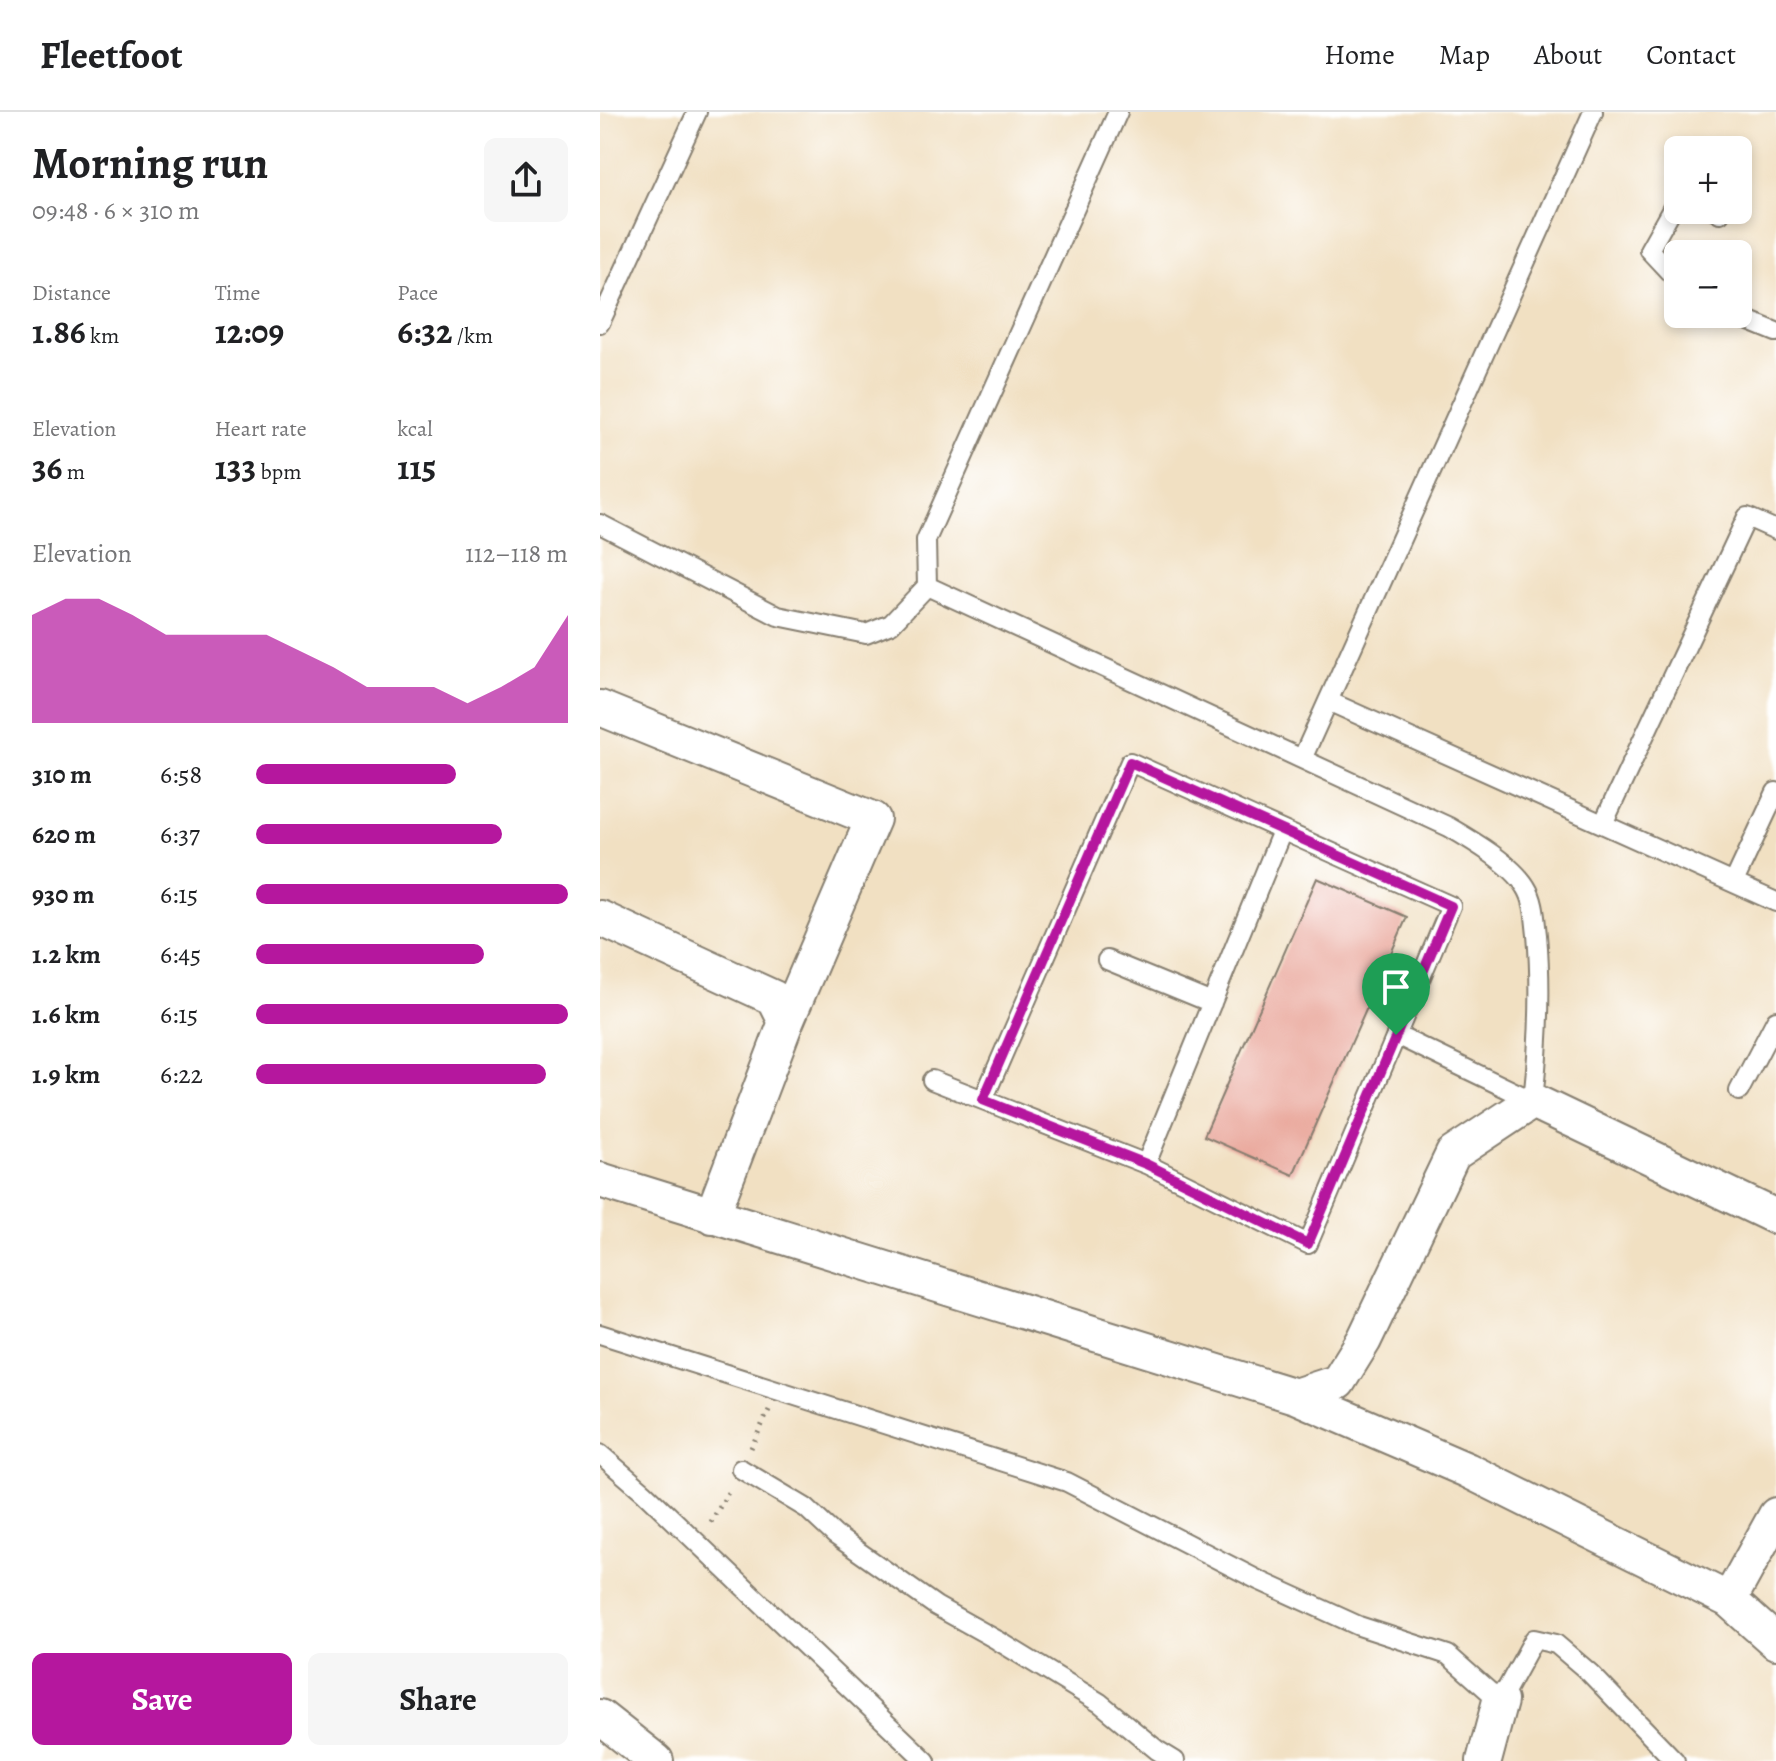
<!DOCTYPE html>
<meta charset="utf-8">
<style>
body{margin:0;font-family:Alegreya,serif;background:#f6f6f6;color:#202124;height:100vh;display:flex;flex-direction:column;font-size:30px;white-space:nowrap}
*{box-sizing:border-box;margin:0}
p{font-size:26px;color:#757577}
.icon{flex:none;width:44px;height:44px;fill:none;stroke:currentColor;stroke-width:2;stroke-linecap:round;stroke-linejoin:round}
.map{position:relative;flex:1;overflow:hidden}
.panel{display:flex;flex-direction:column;background:#fff;width:600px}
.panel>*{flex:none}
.tools{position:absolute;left:1064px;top:24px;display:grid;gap:16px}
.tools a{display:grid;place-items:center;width:88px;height:88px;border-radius:12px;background:#fff;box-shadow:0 4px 12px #0003;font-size:40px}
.pin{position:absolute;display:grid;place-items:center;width:68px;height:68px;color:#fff;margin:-82px -34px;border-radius:50% 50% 50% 0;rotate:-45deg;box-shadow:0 0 8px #0007}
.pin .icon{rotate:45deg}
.round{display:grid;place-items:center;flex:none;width:84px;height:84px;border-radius:12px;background:#f6f6f6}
.head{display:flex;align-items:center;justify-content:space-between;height:136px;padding:0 32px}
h1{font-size:44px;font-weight:700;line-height:60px}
.figures{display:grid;grid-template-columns:repeat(3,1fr);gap:12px;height:136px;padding:8px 32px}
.figures div{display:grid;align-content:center}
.figures b{font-size:34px;font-weight:700}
.figures small{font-size:22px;font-weight:400}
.figures p{font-size:22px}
.chart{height:224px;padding:16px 32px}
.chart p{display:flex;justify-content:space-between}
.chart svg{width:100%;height:144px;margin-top:8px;fill:#b5179e;opacity:.7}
.cta{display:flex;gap:16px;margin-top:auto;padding:16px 32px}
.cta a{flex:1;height:92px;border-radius:12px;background:#b5179e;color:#fff;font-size:32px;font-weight:700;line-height:92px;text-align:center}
.cta a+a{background:#f6f6f6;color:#202124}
ul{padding:0 32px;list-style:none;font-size:26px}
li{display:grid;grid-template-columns:128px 96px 1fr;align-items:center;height:60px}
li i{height:20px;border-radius:10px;background:#b5179e}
header{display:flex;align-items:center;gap:48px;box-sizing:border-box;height:112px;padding:0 40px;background:#fff;border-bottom:2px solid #e0e0e0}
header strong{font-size:38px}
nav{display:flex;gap:44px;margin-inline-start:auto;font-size:28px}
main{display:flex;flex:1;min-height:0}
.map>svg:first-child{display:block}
.building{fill:#e9a69a}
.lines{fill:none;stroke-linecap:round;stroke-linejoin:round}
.service-casing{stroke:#867e6f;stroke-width:22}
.minor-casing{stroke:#867e6f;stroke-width:38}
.path{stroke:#867e6f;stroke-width:5;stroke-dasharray:2 6;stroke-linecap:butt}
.service{stroke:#fff;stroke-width:18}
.minor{stroke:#fff;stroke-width:34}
.route-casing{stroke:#fff;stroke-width:16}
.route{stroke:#b5179e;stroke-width:10}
</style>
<header>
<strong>Fleetfoot</strong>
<nav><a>Home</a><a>Map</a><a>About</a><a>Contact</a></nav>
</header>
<main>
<section class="panel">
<div class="head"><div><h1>Morning run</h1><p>09:48 · 6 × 310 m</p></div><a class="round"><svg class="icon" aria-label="share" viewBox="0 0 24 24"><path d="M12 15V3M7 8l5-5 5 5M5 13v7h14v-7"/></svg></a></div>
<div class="figures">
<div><p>Distance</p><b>1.86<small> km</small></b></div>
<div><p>Time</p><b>12:09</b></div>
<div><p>Pace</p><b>6:32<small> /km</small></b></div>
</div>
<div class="figures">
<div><p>Elevation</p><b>36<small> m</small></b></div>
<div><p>Heart rate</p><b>133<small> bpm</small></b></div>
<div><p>kcal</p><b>115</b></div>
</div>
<div class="chart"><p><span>Elevation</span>112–118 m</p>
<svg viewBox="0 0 160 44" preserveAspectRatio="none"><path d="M0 44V11L10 6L20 6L30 11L40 17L50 17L60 17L70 17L80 22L90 27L100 33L110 33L120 33L130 38L140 33L150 27L160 11V44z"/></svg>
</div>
<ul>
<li><b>310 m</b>6:58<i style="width:64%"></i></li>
<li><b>620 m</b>6:37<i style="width:79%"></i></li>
<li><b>930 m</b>6:15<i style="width:100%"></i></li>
<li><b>1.2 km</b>6:45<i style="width:73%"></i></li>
<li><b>1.6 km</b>6:15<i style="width:100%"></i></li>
<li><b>1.9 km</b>6:22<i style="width:93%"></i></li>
</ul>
<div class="cta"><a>Save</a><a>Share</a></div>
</section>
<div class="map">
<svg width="1176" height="1649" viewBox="0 0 1176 1649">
<rect width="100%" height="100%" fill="#fff"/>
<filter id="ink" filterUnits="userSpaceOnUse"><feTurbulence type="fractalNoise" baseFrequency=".0125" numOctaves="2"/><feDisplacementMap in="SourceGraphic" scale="16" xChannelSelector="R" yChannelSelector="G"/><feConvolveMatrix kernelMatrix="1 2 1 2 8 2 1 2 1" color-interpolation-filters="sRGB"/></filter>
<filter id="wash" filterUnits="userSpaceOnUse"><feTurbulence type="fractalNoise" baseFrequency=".006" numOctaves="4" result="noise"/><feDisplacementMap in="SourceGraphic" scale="32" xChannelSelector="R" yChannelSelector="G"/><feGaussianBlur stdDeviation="1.8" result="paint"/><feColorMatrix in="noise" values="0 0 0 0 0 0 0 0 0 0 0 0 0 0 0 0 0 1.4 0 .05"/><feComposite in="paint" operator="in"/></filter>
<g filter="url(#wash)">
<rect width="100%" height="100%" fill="#f1e0c2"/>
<g id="blocks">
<path class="building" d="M717,766L807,805L693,1063L604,1024Z"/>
</g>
</g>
<g filter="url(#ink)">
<use href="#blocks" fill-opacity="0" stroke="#867e6f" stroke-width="2"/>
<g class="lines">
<defs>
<path id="service" d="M1078,93L1072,97L1049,138L1078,169
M1115,98L1120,101
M1132,202L1176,220
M0,211L97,0
M0,412L178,504L266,522L291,512L327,474L326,428L518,0
M327,474L849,715C873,729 912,752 926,775C935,789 935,807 937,823C942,879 939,933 933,989L796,923
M728,589L1176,790
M702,647L993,0
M1003,712L1147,405L1176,418
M1134,770L1176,680
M507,848L612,891
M332,968L546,1052L708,1132L851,794L530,650L383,988
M1139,979L1176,908
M546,1052L682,719
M0,1222L467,1370L658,1468L759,1514L848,1543L900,1589L934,1527L956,1532L990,1561L1075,1649
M0,1342L44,1380L326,1649
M141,1357L206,1396L235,1423L336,1494L397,1528L500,1591L557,1638L575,1649"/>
<path id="minor" d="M0,596L273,707L186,910
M0,806L174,886L186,910L112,1104
M0,1068L695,1284L738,1270L764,1228L853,1042L933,989L1176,1105
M695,1284L867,1358L1129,1488L1176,1530
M1129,1488L1176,1403
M0,1605L56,1649
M884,1649L900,1589"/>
</defs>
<use href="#service" class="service-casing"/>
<use href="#minor" class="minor-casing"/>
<path class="path" d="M151,1336L169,1298
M111,1410L130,1377"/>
<use href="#service" class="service"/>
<use href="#minor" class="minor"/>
</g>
</g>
<g class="lines" filter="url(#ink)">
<defs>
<path id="route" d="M530,650L851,794L708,1132L546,1052L383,988Z"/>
</defs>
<use href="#route" class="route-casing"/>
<use href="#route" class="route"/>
</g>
</svg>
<div class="tools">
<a>+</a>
<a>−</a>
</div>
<div class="pin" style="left:796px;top:923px;background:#1e9e55"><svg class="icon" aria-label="arrive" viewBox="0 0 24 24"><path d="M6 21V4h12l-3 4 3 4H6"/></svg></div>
</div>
</main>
